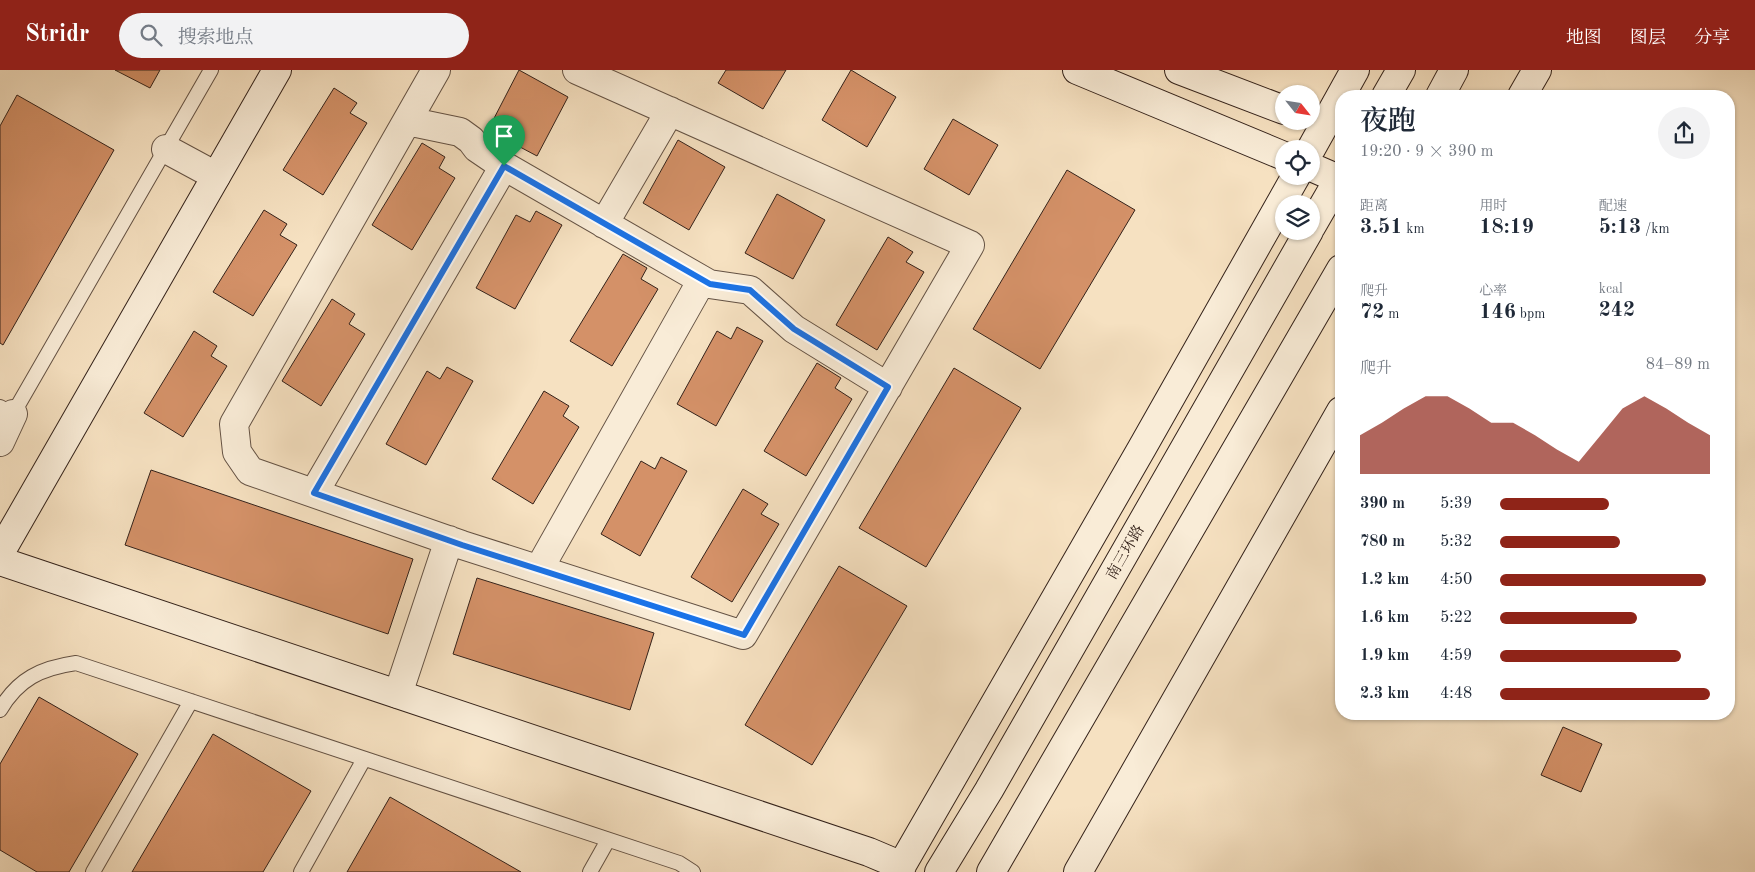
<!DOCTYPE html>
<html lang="zh">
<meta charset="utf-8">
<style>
body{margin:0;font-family:"Old Standard TT","Noto Serif SC",serif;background:#f2f2f3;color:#1f2937;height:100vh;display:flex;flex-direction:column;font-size:19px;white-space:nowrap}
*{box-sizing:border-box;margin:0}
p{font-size:16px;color:#747a83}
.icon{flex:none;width:28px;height:28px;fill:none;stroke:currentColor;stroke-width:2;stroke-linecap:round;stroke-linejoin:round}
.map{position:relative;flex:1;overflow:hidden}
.side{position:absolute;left:1335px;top:20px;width:400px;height:630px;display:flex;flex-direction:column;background:#fff;border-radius:20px;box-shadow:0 1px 4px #0004}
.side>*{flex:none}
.needle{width:32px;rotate:120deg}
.fabs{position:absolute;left:1275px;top:15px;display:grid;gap:10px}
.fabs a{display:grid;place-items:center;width:45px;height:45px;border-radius:50%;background:#fff;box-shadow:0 1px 4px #0004;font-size:25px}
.pin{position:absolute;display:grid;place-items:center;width:42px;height:42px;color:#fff;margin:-51px -21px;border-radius:50% 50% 50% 0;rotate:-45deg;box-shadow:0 0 5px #0007}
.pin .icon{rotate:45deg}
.round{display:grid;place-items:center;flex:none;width:52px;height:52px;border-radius:26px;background:#f2f2f3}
.head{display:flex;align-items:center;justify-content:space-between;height:85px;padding:0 25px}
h1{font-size:28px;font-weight:600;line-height:38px}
.figures{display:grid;grid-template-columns:repeat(3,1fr);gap:8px;height:85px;padding:5px 25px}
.figures div{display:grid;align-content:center}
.figures b{font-size:21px;font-weight:600}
.figures small{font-size:14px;font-weight:400}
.figures p{font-size:14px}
.chart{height:140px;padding:10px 25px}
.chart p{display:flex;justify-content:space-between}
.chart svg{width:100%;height:90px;margin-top:5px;fill:#8f2418;opacity:.7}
ul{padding:0 25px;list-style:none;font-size:16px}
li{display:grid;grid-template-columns:80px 60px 1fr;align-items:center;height:38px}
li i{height:12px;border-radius:6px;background:#8f2418}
header{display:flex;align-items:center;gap:30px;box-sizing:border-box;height:70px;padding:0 25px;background:#8f2418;color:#fff}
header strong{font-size:24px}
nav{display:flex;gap:28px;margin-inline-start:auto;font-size:18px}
.search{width:350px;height:45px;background:#f2f2f3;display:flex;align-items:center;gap:12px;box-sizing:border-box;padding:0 18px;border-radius:28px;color:#747a83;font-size:19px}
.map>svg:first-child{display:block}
.building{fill:#d49168;stroke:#34221a}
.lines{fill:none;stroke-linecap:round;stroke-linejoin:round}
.lane-casing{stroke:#645244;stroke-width:16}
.street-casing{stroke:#645244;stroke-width:30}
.secondary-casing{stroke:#34221a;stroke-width:30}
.lane{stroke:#f9ecd7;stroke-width:14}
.street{stroke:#f9ecd7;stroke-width:28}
.secondary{stroke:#f9ecd7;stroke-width:28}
.route-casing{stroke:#fff;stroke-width:10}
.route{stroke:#1a73e8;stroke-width:6}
.labels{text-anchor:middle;stroke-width:4;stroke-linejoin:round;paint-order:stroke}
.street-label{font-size:15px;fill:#34221a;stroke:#f9ecd7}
</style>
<header>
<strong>Stridr</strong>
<div class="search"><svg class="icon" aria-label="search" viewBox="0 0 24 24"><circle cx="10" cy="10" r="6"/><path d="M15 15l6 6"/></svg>搜索地点</div>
<nav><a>地图</a><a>图层</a><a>分享</a></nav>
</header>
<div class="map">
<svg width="1755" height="802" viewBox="0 0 1755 802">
<rect width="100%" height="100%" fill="#f6e1c1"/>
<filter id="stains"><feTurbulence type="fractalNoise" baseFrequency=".004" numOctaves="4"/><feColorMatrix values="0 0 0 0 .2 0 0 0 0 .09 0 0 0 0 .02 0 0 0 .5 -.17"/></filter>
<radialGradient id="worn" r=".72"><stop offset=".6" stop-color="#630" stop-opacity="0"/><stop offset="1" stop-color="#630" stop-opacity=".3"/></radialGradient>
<path class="building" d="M115,0H160L150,18Z
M519,0L568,27L537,86L488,60Z
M726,0H786L763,39L718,13Z
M851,0L896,27L867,77L822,50Z
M334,18L357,33L350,43L367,53L323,125L283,100Z
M17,25L114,80L3,275L0,273V56Z
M953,49L998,75L969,125L924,99Z
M678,70L725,97L689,160L643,133Z
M422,73L445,87L439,98L455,108L412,180L372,155Z
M1067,100L1135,140L1040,299L973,259Z
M777,124L825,150L793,209L745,183Z
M264,140L287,154L280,165L297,175L253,246L213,222Z
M536,141L562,155L515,239L476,218L516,145L530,152Z
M888,167L913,182L906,192L924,202L877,280L836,255Z
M623,184L647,198L641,209L658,219L612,296L570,271Z
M332,229L355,244L349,254L365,264L321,336L282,311Z
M737,257L763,271L716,356L677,334L717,261L731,269Z
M194,261L217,276L211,286L227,296L183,367L144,343Z
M817,293L841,308L835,318L852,329L806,406L764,381Z
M447,297L473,311L426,395L386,374L427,301L440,309Z
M954,298L1021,338L926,497L859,458Z
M544,321L569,336L563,346L579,357L533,434L492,409Z
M661,387L687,401L640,486L601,464L641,391L655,399Z
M151,400L413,489L388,564L125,475Z
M743,419L768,434L761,444L779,454L732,532L691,507Z
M839,496L907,536L812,695L745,655Z
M477,508L654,563L630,640L453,584Z
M39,627L138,684L69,802H37L0,780V694Z
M1563,657L1602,674L1581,722L1541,705Z
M213,664L311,721L263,802H132Z
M390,727L521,802H347Z"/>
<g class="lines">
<defs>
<path id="lane" d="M0,337L13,344L211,0
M0,640C18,609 41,598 76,593L679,793L693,802
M93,802L191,631
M301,802L364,689
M590,802L608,770"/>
<path id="street" d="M436,0L234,354L237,382L250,401L462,475L743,565L970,175L577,0
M407,51L460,62L471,70L477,78L499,93L709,214L750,220L794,259L888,317
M166,79L216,106
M604,154L670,41
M0,372L13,344
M314,423L504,96
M539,499L702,210
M398,624L449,470"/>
<path id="secondary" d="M1077,0L1284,86
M1179,0L1284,40
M1386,26L1401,0
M1440,26L1454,0
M1522,26L1537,0
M1311,79L1355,0
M1311,97L1341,110
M1311,157L1341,105
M0,483L277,0
M0,491L869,782L902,796
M898,802L1142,378L1296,106
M939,802L989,720L1309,161
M991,802L1341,199
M1078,802L1341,341"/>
</defs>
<use href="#lane" class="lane-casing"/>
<use href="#street" class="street-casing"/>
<use href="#secondary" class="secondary-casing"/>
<use href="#lane" class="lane"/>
<use href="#street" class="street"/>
<use href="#secondary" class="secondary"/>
</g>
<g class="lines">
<defs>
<path id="route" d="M504,96L710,214L750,220L794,259L888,317L744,565L462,475L314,423Z"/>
</defs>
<use href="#route" class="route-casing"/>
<use href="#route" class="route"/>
</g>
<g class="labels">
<g class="street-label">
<text transform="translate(1125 482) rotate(-60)" y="5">南三环路</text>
</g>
</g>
<rect width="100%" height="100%" filter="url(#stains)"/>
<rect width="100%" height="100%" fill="url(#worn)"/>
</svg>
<div class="fabs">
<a><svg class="needle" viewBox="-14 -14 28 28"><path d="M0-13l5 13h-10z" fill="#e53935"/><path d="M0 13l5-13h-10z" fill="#747a83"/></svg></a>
<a><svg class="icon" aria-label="locate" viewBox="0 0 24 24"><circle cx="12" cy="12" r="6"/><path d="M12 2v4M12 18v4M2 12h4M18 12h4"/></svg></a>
<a><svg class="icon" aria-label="layers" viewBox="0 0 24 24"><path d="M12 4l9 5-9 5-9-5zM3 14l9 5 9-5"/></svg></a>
</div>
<div class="pin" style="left:504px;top:96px;background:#1e9e55"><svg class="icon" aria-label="arrive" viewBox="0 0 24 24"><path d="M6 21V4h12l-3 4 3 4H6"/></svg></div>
<section class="side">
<div class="head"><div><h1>夜跑</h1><p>19:20 · 9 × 390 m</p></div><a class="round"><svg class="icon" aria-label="share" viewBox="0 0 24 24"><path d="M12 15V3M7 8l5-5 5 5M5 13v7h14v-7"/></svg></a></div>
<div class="figures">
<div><p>距离</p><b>3.51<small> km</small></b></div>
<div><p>用时</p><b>18:19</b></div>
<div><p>配速</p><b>5:13<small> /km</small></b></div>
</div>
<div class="figures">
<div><p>爬升</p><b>72<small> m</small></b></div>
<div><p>心率</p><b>146<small> bpm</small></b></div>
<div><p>kcal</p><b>242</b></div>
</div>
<div class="chart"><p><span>爬升</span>84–89 m</p>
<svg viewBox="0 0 160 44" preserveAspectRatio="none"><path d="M0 44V25L10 19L20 12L30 6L40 6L50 12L60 19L70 19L80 25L90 32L100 38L110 25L120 12L130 6L140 12L150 19L160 25V44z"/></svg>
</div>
<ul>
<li><b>390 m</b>5:39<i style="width:52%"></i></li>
<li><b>780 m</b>5:32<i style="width:57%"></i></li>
<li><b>1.2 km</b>4:50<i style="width:98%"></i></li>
<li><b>1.6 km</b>5:22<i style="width:65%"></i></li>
<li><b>1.9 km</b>4:59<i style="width:86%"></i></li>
<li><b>2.3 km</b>4:48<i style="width:100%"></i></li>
</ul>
</section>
</div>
